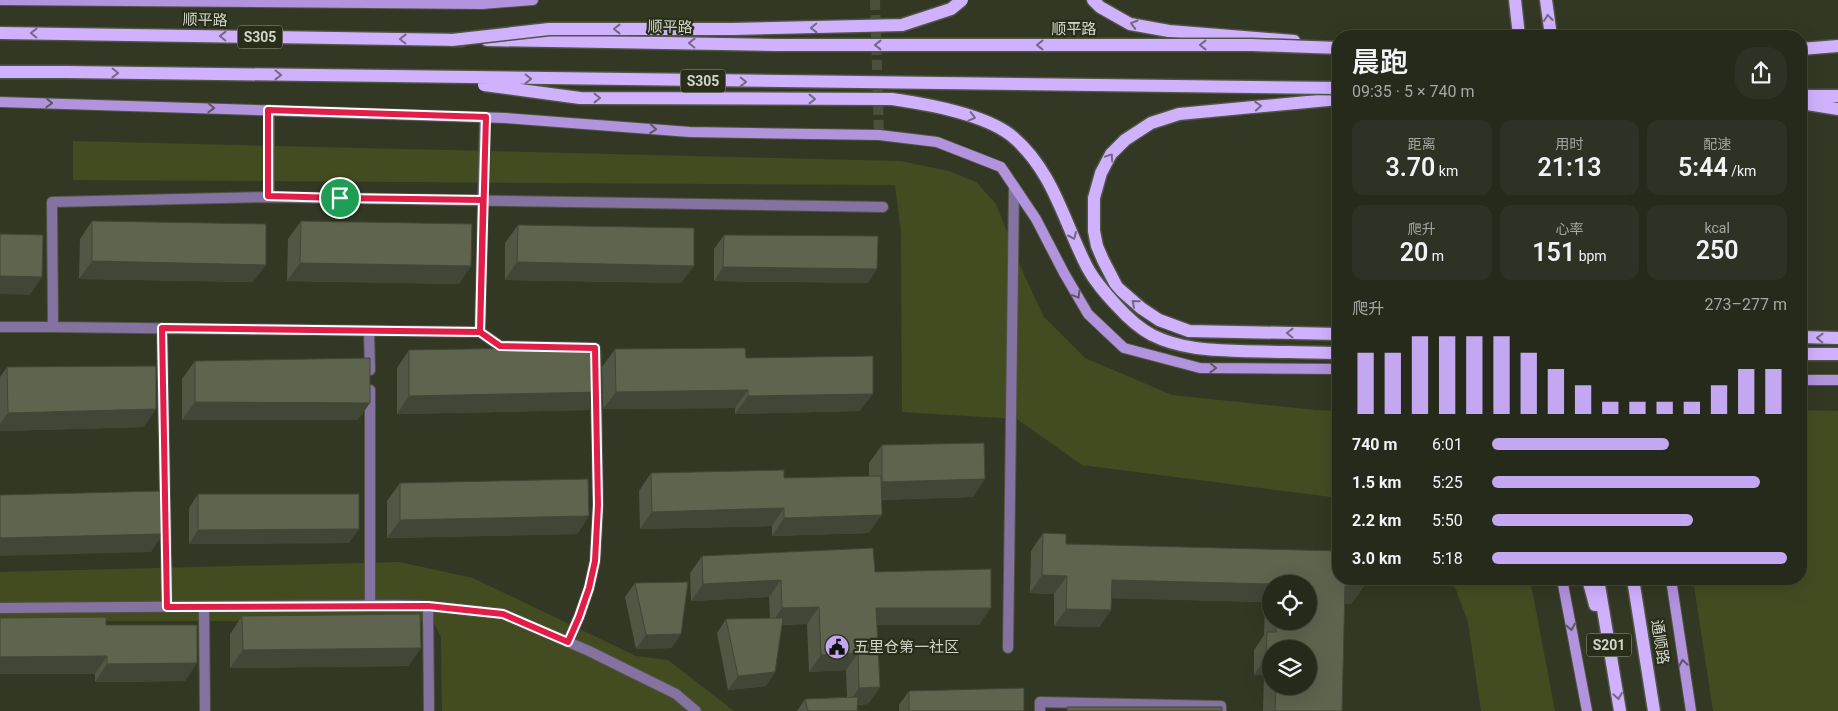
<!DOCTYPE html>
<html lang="zh">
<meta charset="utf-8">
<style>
body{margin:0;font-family:Roboto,"Noto Sans SC",sans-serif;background:#2e3224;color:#f1f3f6;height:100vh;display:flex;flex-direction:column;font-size:19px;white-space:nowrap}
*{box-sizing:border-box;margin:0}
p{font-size:16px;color:#a4a7a3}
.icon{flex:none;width:28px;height:28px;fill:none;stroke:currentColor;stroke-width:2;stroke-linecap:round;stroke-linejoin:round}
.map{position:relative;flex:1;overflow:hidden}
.panel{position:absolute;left:1332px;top:30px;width:475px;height:555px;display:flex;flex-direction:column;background:#262a1b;border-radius:20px;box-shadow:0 5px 20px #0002,0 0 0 1px #42463a}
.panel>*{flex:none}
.fabs{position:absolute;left:1262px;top:575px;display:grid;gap:10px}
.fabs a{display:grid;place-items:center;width:55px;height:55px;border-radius:50%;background:#262a1b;box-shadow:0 5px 20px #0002,0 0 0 1px #42463a;font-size:25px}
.pin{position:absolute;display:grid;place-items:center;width:42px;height:42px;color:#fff;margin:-21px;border:2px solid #fff;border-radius:50%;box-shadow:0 1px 5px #0007}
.round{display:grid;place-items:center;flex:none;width:52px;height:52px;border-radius:20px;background:#2e3224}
.summary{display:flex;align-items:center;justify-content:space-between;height:85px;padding:0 20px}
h1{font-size:28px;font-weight:600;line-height:38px}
.stats{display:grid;grid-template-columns:repeat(3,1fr);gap:8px;height:85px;padding:5px 20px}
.stats div{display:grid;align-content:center;border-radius:12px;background:#2e3224;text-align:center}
.stats b{font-size:25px;font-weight:600}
.stats small{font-size:14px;font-weight:400}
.stats p{font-size:14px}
.chart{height:140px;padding:10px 20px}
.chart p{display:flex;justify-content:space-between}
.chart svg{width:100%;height:90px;margin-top:5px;stroke:#c4a7f1;stroke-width:6}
ul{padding:0 20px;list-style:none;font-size:16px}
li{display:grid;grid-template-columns:80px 60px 1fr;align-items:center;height:38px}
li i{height:12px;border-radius:6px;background:#c4a7f1}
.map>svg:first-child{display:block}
.green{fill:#434c21}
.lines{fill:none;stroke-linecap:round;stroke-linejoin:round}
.secondary-tunnel{stroke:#4b503d;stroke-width:10;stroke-dasharray:10 5;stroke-linecap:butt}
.lane-casing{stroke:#505442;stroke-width:12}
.street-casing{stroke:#505442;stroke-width:12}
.secondary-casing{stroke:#505442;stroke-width:12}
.primary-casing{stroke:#505442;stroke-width:15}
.lane{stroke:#8472a1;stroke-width:10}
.street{stroke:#8472a1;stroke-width:10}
.secondary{stroke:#b193de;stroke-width:10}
.primary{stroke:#d0b1fe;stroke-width:12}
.primary-bridge-casing{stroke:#505442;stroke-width:15;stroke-linecap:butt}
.primary-bridge{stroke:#d0b1fe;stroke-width:12}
.wall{fill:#525644;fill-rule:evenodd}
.shaded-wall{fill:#424637}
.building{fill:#5f644f;stroke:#424637}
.oneway{stroke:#746981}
.oneway2{stroke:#5f5668}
.route-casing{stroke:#fff;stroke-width:10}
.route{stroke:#e11d48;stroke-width:6}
.labels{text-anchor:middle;stroke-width:4.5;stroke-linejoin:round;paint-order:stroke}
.shield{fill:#292e1a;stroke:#9fa394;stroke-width:1}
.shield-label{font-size:14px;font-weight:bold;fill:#d2d5c9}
.street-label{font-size:15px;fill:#d2d5c9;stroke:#292e1a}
.poi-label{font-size:15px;fill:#d2d5c9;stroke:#292e1a;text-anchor:start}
</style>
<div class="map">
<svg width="1838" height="711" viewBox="0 0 1838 711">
<rect width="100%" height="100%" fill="#333824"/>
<path class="green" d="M73,141L900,161L949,171L976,182L996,204L1025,277L1044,317L1085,358L1172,395L1315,410L1339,411V498L1082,465L1017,419L902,412L901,232L895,185L73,180Z
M1801,410L1838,411V711H1713L1693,579H1801Z
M399,562L473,578L636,656L668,660L734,711H442L441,637L433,621H0V572Z
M1452,579H1530L1555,711H1481L1468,622Z"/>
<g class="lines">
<path class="secondary-tunnel" d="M875,0L879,135"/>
<defs>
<path id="lane" d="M485,117L480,332L500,346L595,348V362
M269,197L883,207
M0,327H53L52,202L269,197V110
M53,327L480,332
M162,328L167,607
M369,331L370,370
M370,390V605
M428,606L429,711
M204,607L205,711
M568,642L579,617L589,588L595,561L598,505L596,387
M1008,648L1014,187
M1040,711V702L1221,706V711"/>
<path id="street" d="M0,608L396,605L428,606L503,614L589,651L676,694L696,711"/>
<path id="secondary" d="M0,0L482,4L533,0
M0,102L505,118L690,132L879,135L937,142L1001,167L1036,219L1064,273L1088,314L1124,348L1200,368L1339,369
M1801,380H1838
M1562,579L1587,711
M1671,579L1691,711"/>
<path id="primary" d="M1093,0L1100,7L1130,24L1169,31L1294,41
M1515,0L1519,36
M1546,0L1551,36
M0,33L462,40
M487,40L776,45
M1801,49L1838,46
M0,72H66
M1801,96H1838
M1339,99L1179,114L1151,123L1125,140L1111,154L1101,173L1094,198V231L1097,246L1103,260L1117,287L1141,308L1159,320L1189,331L1339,334
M1801,103L1838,109
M1801,337L1838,338
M1801,354H1838
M1588,579L1595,605
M1598,579L1620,711
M1633,579L1654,711"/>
</defs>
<use href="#lane" class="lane-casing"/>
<use href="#street" class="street-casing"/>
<use href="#secondary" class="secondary-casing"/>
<use href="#primary" class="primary-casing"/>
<use href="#lane" class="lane"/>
<use href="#street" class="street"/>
<use href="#secondary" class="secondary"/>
<use href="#primary" class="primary"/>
<defs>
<path id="primary-bridge" d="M452,40L549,29H732L902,25L951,9L962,0
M776,45H1252L1339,48
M66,72L1339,88
M484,85L580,98L892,99C927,104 986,114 1013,137C1053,171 1064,222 1087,267C1095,282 1106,294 1117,306C1127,317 1139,328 1152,335C1180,349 1210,350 1240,351C1273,352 1306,352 1339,353"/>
</defs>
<use href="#primary-bridge" class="primary-bridge-casing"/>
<use href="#primary-bridge" class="primary-bridge"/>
</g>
<path class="wall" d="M92,221L253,282L79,279L80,239Z
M301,221L459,284L287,281L288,239Z
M518,225L681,283L505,280V243Z
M724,235L868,283L714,281V249Z
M592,349L602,392L589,410L397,414V368L409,350Z
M615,349L746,358L860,411L735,414V408L603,409L602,367Z
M195,361L358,420H182V379Z
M7,367L156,409L143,427L0,431V377Z
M882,445L973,497L881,500L869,533L772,536V526L640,529L639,491L651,473L784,478L869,476V463Z
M400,483L589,516L577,534L387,538V501Z
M198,494L349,543L189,544V508Z
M1043,533L1066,544L1364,586L1351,604H1344L1342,711H1263L1264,675H1254V650L1264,635L1265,602L1111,598V610L1099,627L1054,626V594L1030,593L1031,551ZM1271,584H1309V621H1271ZM1271,649L1309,686H1271Z
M702,556L875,572L979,625H877L880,687L868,704L858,705L857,711H797L805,699L847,697L846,670L809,672L807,624L782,625L775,672L766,686L728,690L717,633L726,619L770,618L769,597L691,601L690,573Z
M635,583L681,634L671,648L636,649L625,597Z
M242,616L421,648L408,666L230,668V634Z
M106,625L185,681L95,682V674Z
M909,691L1024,711H899V705Z"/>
<path class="shaded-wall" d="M92,261L266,265L253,282L79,279Z
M517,262L694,266L681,283L505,280Z
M300,263L471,266L459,284L287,281Z
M723,267L877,269L868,283L714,281Z
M0,276L42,277L30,295L0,294Z
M748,390L735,408L603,409L616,392Z
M602,392L589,410L397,414L409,396Z
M873,394L860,411L735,414L748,396Z
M195,402L370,403L358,420H182Z
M156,409L143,427L0,431V424L8,413Z
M985,479L973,497L870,500L882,482Z
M784,508L772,526L640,529L652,512Z
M882,515L869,533L772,536L784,518Z
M589,516L577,534L387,538L400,520Z
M359,529L349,543L189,544L198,530Z
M163,534L151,552L0,556V538Z
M1042,575L1067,576L1054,594L1030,593Z
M781,580L769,597L691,601L703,584Z
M1112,580L1271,584V593L1265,602L1099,598Z
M1345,586H1364L1351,604H1332Z
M819,607L807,624L770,625L782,608Z
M876,608H991L979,625H864Z
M1066,609L1111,610L1099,627L1054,626Z
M681,634L671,648L636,649L646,635Z
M421,648L408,666L230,668L243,650Z
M858,653L846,670L809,672L821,655Z
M107,656L95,674H0V657Z
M1266,657H1271V665L1264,675H1254Z
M197,663L185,681L95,682L107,664Z
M775,672L766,686L728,690L738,676Z
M880,687L868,704L847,705L859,688Z"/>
<path class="building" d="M92,221L266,224V265L92,261Z
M301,221L472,224L471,266L300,263Z
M518,225L694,228V266L517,262Z
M0,234L43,235L42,277L0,276Z
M724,235L878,236L877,269L723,267Z
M592,347V349H601L602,392L409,396V350Z
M745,348L746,358L873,356V394L748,396V390L616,392L615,349Z
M370,358V403L195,402V361Z
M156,366V409L8,413L7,367Z
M984,443L985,479L882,482V445Z
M784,470V478L881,476L882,515L784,518V508L652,512L651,473Z
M588,479L589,516L400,520V483Z
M162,491L163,534L0,538V495Z
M198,494H359V529L198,530Z
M1043,533L1066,534V544L1339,551V579H1364V586H1345L1342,711H1275L1276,686H1309V649H1271V657H1266L1267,632H1276V621H1309V584H1271L1112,580L1111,610L1066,609L1067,576L1042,575Z
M873,548L875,572L991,569V608H876L880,687L859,688L858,653L821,655L819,607L782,608L781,580L703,584L702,556Z
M688,582L681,634L646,635L635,583Z
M420,614L421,648L243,650L242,616Z
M106,617V625H197V663L107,664V656L0,657V618Z
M783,618L775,672L738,676L726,619Z
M1024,688V711H909V691Z
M858,697L857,711H808L805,699Z
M1067,707H1222V711H1067Z"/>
<defs><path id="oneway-chevron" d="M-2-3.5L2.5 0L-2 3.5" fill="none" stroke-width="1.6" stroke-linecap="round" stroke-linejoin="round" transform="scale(1.25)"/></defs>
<g class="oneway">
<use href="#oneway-chevron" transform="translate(1548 18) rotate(-97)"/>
<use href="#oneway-chevron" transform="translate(1134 24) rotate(-164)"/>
<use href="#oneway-chevron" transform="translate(814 28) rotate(179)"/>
<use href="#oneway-chevron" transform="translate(617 29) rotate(180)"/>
<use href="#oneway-chevron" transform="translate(34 33) rotate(-179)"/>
<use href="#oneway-chevron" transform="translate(223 36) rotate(-179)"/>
<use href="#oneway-chevron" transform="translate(403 39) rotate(-179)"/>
<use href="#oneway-chevron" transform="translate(692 43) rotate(-179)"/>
<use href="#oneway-chevron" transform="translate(878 45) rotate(-180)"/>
<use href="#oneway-chevron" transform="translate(1040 45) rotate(-180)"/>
<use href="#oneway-chevron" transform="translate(1203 45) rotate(-180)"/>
<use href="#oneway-chevron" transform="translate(115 73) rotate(1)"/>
<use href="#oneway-chevron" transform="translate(278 75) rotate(1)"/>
<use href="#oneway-chevron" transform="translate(528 79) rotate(1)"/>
<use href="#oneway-chevron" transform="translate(743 82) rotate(1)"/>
<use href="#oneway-chevron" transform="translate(597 98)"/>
<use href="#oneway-chevron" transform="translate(812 99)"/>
<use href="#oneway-chevron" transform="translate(1258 106) rotate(-5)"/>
<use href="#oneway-chevron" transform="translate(972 117) rotate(15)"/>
<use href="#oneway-chevron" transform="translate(1110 157) rotate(-56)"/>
<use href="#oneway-chevron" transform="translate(1073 236) rotate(66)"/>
<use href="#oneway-chevron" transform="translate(1135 303) rotate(-139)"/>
<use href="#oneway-chevron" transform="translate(1290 333) rotate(-179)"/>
<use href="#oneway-chevron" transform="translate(1820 338) rotate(-178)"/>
<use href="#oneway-chevron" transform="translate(1618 696) rotate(81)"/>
</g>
<g class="oneway2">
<use href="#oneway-chevron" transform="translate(49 103) rotate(2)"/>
<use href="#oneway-chevron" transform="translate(211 108) rotate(2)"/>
<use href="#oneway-chevron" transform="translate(653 129) rotate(4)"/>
<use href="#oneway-chevron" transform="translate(1077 295) rotate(59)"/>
<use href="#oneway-chevron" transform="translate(1213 368) rotate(1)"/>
<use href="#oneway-chevron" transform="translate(1571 627) rotate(79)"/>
<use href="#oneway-chevron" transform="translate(1683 663) rotate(-99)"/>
</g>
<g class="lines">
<defs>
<path id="route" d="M340,198L483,200L480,332L162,328L167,607L428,606L503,614L568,642L579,617L589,588L595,561L598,505L595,348L500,346L480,332L486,117L268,110V196L340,198"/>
</defs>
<use href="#route" class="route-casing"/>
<use href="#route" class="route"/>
</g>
<defs>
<symbol id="civic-disc" viewBox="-11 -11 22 22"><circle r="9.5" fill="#c4a7f1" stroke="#292e1a"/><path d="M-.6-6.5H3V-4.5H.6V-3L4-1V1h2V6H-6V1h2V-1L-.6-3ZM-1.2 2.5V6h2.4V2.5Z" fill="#111"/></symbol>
</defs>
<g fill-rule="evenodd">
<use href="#civic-disc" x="823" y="633" width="28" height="28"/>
</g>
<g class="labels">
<g class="shield">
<rect x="237.5" y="25.5" width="45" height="23" rx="4"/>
<rect x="680.5" y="69.5" width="45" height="23" rx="4"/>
<rect x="1586.5" y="633.5" width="45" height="23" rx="4"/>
</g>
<g class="shield-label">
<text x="260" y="42">S305</text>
<text x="703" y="86">S305</text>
<text x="1609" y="650">S201</text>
</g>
<g class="street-label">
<text transform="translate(205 20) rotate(1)" y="5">顺平路</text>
<text transform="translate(670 27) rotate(1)" y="5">顺平路</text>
<text x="1074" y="34">顺平路</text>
<text transform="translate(1660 642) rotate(81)" y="5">通顺路</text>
</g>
<g class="poi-label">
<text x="854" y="652">五里仓第一社区</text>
</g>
</g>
</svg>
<div class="fabs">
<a><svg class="icon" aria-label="locate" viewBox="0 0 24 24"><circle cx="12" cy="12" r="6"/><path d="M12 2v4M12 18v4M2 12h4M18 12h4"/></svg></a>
<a><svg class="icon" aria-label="layers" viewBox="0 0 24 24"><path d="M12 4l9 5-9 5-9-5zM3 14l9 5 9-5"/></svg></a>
</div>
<div class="pin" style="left:340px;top:198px;background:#1e9e55"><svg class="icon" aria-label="arrive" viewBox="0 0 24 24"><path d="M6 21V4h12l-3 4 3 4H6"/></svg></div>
<section class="panel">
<div class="summary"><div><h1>晨跑</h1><p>09:35 · 5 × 740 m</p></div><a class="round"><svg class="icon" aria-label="share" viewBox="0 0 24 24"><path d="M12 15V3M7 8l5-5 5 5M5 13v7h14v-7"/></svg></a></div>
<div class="stats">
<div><p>距离</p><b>3.70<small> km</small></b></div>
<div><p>用时</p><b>21:13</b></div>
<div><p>配速</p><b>5:44<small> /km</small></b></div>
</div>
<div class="stats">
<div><p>爬升</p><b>20<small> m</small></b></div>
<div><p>心率</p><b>151<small> bpm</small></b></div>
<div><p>kcal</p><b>250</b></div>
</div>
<div class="chart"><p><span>爬升</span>273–277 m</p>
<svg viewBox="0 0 160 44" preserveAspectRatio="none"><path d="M5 44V14M15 44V14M25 44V6M35 44V6M45 44V6M55 44V6M65 44V14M75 44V22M85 44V30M95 44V38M105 44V38M115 44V38M125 44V38M135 44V30M145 44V22M155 44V22"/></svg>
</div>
<ul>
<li><b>740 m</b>6:01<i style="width:60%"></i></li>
<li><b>1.5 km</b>5:25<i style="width:91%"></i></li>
<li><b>2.2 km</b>5:50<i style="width:68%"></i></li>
<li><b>3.0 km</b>5:18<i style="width:100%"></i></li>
</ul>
</section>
</div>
